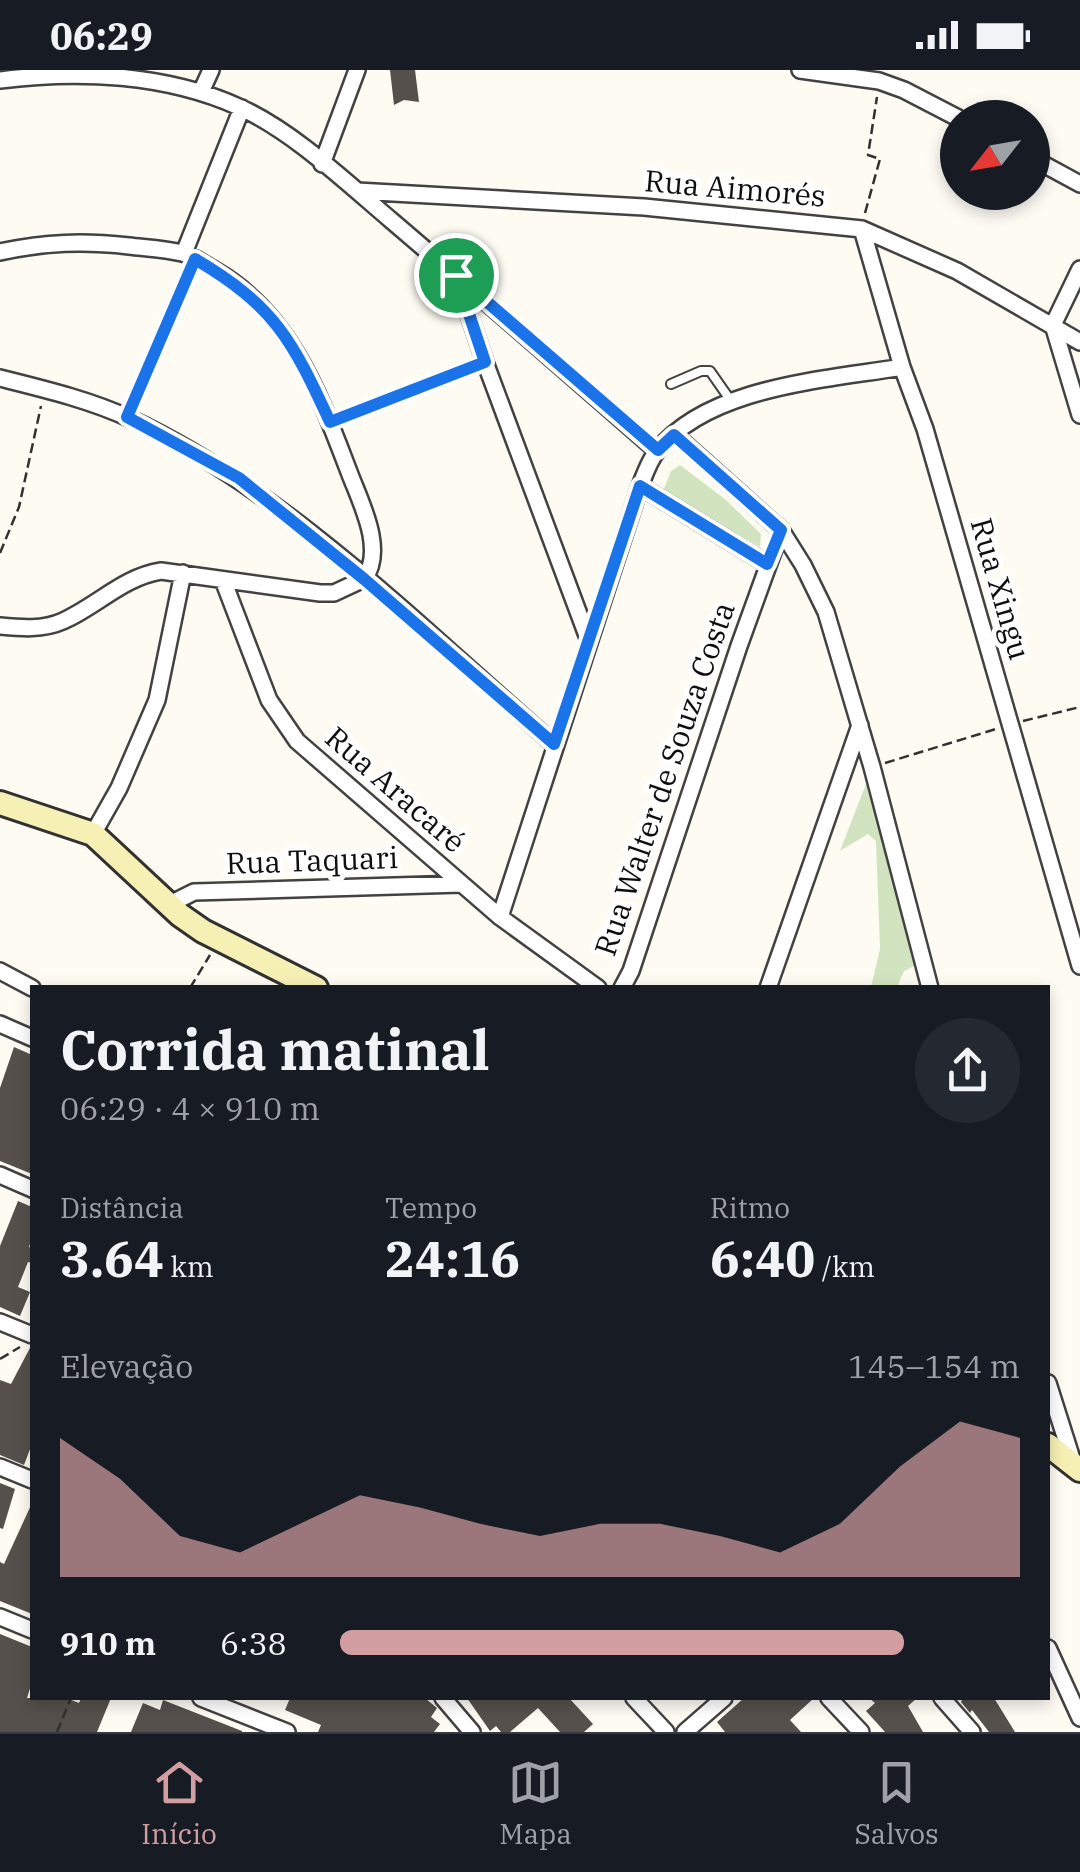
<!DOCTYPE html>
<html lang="pt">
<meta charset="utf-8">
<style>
body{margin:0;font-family:"IBM Plex Serif",serif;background:#242831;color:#f1f3f6;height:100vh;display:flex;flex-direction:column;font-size:38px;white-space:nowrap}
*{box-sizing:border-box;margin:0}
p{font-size:32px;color:#9ea1a6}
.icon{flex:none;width:55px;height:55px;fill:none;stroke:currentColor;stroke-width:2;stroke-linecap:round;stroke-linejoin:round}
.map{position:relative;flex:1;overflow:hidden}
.panel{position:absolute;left:30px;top:915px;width:1020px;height:715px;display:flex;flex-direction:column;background:#171b24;border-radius:0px;box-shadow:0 5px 15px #0003}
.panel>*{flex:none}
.needle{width:65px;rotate:239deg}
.fabs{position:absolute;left:940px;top:30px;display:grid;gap:20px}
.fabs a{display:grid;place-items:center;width:110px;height:110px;border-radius:50%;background:#171b24;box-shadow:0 5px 15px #0003;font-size:50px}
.pin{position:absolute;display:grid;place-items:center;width:85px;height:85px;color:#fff;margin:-42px;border:5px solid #fff;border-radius:50%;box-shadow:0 2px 10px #0007}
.round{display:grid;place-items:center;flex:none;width:105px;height:105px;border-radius:52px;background:#242831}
.summary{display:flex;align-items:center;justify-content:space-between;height:170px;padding:0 30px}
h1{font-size:55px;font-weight:700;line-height:75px}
.stats{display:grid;grid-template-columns:repeat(3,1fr);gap:15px;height:170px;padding:10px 30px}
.stats div{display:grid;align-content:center}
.stats b{font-size:50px;font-weight:700}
.stats small{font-size:28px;font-weight:400}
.stats p{font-size:28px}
.chart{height:280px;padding:20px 30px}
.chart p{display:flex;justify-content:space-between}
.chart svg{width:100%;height:180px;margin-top:10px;fill:#d39ea1;opacity:.7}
ul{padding:0 30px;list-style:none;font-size:32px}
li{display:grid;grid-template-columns:160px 120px 1fr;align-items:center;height:75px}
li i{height:25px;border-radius:12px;background:#d39ea1}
.status{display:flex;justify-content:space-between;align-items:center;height:70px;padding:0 50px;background:#171b24;direction:ltr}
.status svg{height:28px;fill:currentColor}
.dock{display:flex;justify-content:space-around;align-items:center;height:140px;border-top:2px solid #363941;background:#171b24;font-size:28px;color:#9ea1a6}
.dock a{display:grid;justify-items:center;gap:5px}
.dock .on{color:#d39ea1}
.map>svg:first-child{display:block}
.green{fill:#d2e4bf}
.building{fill:#56504c}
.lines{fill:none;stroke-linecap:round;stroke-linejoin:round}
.lane-casing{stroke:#424242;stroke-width:12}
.street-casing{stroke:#424242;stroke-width:20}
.secondary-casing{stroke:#313131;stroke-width:28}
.path{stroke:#313131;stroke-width:2.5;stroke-dasharray:10 5;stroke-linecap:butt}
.lane{stroke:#fff;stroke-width:8}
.street{stroke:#fff;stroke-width:15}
.secondary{stroke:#f6f0b5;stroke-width:22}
.route-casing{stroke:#fff;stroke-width:20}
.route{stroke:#1a73e8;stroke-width:12}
.labels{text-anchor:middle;stroke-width:10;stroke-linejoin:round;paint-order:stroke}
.street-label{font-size:30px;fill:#0f0f0f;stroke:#fff}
</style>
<div class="status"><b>06:29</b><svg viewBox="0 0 49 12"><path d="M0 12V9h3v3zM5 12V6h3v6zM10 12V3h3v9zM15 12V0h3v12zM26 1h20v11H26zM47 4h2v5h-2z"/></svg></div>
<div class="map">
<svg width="1080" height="1662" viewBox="0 0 1080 1662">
<rect width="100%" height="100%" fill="#fdfbf2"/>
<path class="green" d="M680,395L726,430L761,464L760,477L663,421L671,401Z
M866,714L916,895L904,901L897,917H871L880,879L876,771L868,764L840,781Z"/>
<path class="building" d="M390,0H415L419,32L404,30L394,35Z
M14,977L32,985V1104L0,1091V1018Z
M18,1131L32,1137V1168L29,1177L32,1178V1193L28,1192L18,1217L30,1222L20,1246L0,1237V1176Z
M31,1276L32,1374L24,1395L0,1385V1310L11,1314Z
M0,1413L15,1419L3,1459L0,1458Z
M32,1433V1544L0,1531V1492L4,1494Z
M0,1564L32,1577V1612L27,1628H66L79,1633L81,1628H111L97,1662H0Z
M290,1628H425L437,1638L431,1647L440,1654L434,1662H318L321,1655L285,1640Z
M467,1628H569L593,1654L584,1662H560L538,1638L510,1662H501L496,1656L490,1661Z
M744,1628H814L790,1650L801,1662H725L717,1652Z
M869,1628H917L908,1636L923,1662H885L866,1641L875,1633Z
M963,1628H994L1015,1662H989L972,1640L970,1643L961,1632Z
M163,1630L242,1661V1662H131L143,1633L160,1640Z"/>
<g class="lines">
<defs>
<path id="lane" d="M671,314L701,301H710L731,331
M330,352L485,292"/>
<path id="street" d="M800,0L879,11L904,20L958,48
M0,10C79,0 166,4 239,37C293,61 347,113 392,151C481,227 569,304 657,381
M201,22L211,0
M1032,88L1080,114
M322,94L357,0
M357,121L644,137L862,159L957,201L1080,272
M862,159L902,297L925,359L1080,896
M0,182C45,172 84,171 129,176C146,178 165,179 182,183C194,186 205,195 216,201C292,245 321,329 351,407C362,435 385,481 364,509
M184,183L242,38
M457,209L485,292L589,571
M1053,255L1080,345
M1053,255L1080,199
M0,308C44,319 90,330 131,349C290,424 422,559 554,674
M675,365L781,460L803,495L826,542L872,697L930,918
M640,416L767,494
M223,510L269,630L297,671L500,847L598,918
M0,556C21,558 43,560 63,551C97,536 123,507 161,501L320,523H334L364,509
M93,764L119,718L157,630L183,503
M168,835L194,822L461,814
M500,847L640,416C645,404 649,391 657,381C709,316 826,310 902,297
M0,901L32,918
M622,918L631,901L739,576L781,460
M768,918L860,655
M0,954L32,968
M0,1105L32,1119
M0,1252L32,1265
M1048,1313L1073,1392
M0,1397L32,1410
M0,1547L32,1560
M1048,1578L1080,1648
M201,1628L287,1662
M443,1628L472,1662
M634,1628L666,1662
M829,1628L861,1662
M942,1628L972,1662
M685,1662L724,1628"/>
<path id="secondary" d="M0,733L93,764L180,845L203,861L316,918
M1048,1375L1080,1400"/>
</defs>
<use href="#lane" class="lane-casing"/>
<use href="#street" class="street-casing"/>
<use href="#secondary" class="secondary-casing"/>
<path class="path" d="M865,143L880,89L868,85L877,27
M133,332L189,201
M0,483L19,437L41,336
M1023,651L1080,637
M885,693L996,659
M190,918L210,885
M0,1289L20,1277
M57,1662L71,1628"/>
<use href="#lane" class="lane"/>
<use href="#street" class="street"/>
<use href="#secondary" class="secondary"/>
</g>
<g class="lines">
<defs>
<path id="route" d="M195,189C275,236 292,270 330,352L485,292L456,205L658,380L674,365L781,460L767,494L640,416L554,674L364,509L239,408L127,347Z"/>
</defs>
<use href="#route" class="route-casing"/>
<use href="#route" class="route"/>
</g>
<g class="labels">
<g class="street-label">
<text transform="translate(735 119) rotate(5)" y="10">Rua Aimorés</text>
<text transform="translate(1000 519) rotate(74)" y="10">Rua Xingu</text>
<text transform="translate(665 709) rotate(-71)" y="10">Rua Walter de Souza Costa</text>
<text transform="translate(395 720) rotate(41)" y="10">Rua Aracaré</text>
<text transform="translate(312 791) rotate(-2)" y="10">Rua Taquari</text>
</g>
</g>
</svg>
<div class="fabs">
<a><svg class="needle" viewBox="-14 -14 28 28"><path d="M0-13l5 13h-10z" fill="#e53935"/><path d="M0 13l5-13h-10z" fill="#9ea1a6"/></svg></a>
</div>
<div class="pin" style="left:456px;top:205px;background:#1e9e55"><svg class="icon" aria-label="arrive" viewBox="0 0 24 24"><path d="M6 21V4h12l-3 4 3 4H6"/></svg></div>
<section class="panel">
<div class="summary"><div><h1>Corrida matinal</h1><p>06:29 · 4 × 910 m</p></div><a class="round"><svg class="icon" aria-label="share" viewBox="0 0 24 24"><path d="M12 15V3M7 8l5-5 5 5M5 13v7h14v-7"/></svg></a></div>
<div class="stats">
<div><p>Distância</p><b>3.64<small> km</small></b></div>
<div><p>Tempo</p><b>24:16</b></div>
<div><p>Ritmo</p><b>6:40<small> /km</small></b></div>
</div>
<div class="chart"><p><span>Elevação</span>145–154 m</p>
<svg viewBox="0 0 160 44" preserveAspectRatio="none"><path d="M0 44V10L10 20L20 34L30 38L40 31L50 24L60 27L70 31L80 34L90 31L100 31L110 34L120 38L130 31L140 17L150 6L160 10V44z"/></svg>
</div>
<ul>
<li><b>910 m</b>6:38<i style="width:83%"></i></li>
</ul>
</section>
</div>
<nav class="dock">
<a class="on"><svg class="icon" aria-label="home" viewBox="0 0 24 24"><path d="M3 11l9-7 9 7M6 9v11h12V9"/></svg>Início</a>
<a><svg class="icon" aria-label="map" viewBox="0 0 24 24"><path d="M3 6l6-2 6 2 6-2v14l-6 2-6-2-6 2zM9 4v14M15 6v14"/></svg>Mapa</a>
<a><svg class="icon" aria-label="saved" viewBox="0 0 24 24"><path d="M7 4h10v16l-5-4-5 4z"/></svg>Salvos</a>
</nav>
